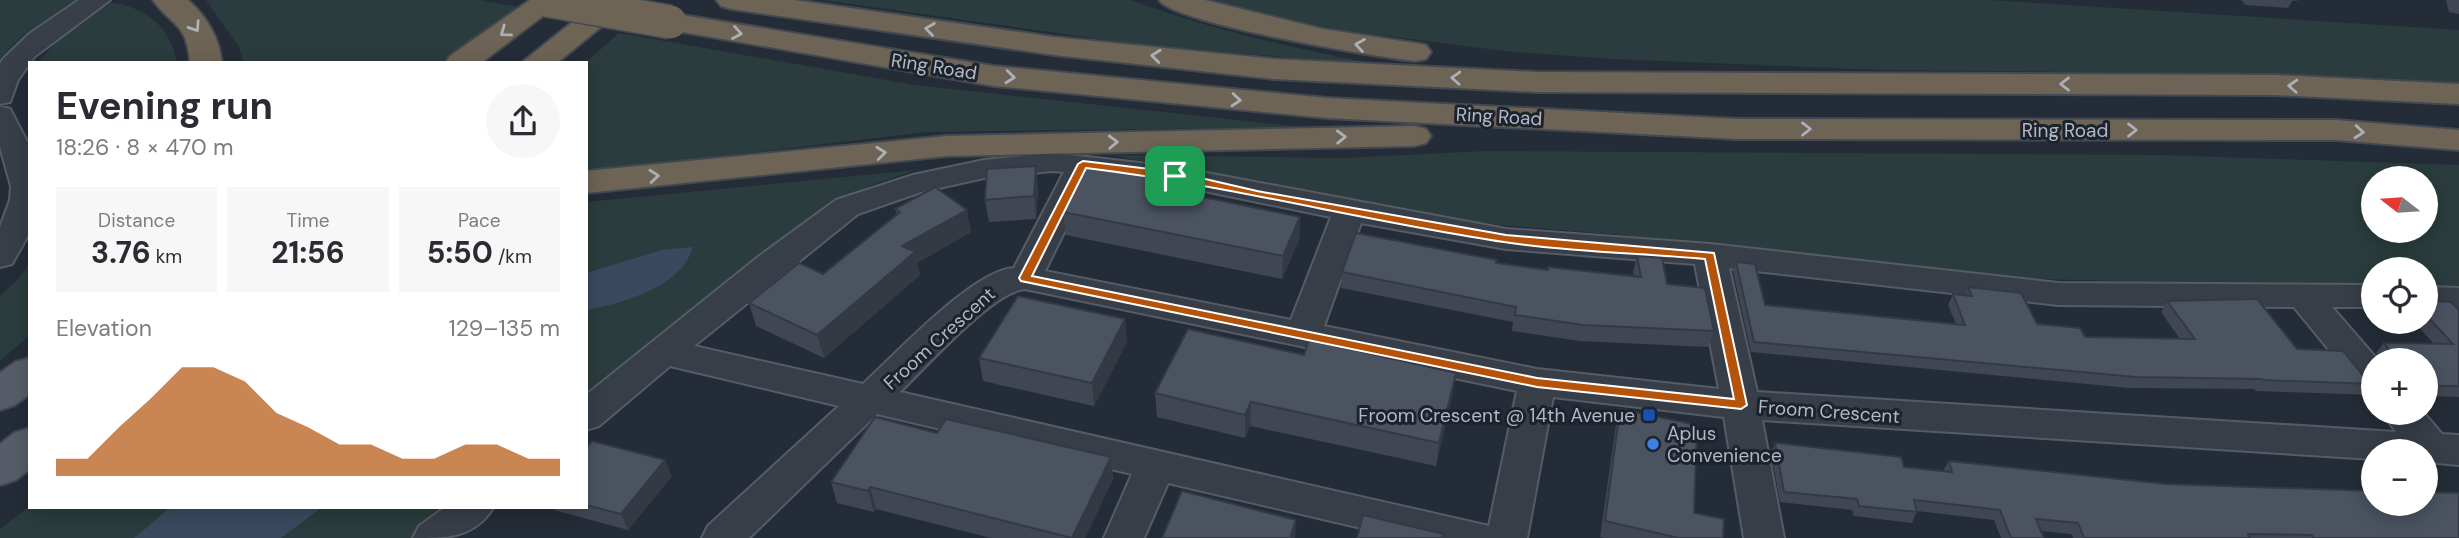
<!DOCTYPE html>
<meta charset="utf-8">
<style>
body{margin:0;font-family:"DM Sans",sans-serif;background:#f7f7f7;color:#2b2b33;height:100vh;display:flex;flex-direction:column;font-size:26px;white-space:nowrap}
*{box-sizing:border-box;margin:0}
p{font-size:23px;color:#7c7c81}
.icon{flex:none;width:38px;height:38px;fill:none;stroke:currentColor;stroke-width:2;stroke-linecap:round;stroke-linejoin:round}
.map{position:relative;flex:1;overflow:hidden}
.panel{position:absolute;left:28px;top:61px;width:560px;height:448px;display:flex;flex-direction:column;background:#fff;border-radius:0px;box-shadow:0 4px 18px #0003}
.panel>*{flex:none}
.needle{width:46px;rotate:287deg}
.controls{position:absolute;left:2361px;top:166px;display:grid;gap:14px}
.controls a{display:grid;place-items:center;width:77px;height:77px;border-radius:50%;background:#fff;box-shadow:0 4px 18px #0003;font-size:35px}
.pin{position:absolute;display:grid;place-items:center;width:60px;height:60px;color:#fff;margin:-30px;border-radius:14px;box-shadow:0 4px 10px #0006}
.round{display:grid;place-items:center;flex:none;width:74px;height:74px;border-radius:37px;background:#f7f7f7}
.overview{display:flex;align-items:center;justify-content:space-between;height:119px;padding:0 28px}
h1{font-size:38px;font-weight:700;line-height:52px}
.stats{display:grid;grid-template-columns:repeat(3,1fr);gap:10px;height:119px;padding:7px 28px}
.stats div{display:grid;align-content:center;border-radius:0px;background:#f7f7f7;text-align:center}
.stats b{font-size:30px;font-weight:700}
.stats small{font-size:19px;font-weight:400}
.stats p{font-size:19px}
.chart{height:196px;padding:14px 28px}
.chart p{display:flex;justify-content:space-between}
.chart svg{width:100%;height:126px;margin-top:7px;fill:#b45309;opacity:.7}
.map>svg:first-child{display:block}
.green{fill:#2a3c3d;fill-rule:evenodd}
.water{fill:#3b495f}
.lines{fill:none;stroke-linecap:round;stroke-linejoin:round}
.minor-casing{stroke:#565c66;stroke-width:4}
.major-casing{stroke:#414751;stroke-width:4}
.highway-casing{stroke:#434953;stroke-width:4}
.minor{fill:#373e48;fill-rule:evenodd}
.major{fill:#565d68;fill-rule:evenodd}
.highway{fill:#6d6455;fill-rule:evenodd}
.highway-bridge-casing{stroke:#434953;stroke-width:36;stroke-linecap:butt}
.highway-bridge{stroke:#6d6455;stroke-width:33}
.wall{fill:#404753}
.shaded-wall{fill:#343a44}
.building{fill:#4b5361;stroke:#343a44;stroke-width:2}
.oneway{stroke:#acb0b9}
.route{fill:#b45309;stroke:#fff;stroke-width:2;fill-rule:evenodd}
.transit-dot{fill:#1a4fb4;stroke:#1d232d;stroke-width:2.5}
.shop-dot{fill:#3f7fe0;stroke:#1d232d;stroke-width:2.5}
.labels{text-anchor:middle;stroke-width:6;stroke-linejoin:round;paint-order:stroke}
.street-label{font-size:19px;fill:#b3b9c4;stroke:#1d232d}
.poi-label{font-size:19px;fill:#b3b9c4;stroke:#1d232d;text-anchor:end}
</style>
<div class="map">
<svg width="2459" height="538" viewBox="0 0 2459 538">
<rect width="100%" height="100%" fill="#242c37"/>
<path class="green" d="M0,0H75L24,34L0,58Z
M206,0H479L519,7L439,63H243L239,47Z
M823,0H1131C1214,31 1298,49 1385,66L1127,43Z
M1215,0H1990L2459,30V83L2280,74L1884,70L1612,59L1504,51L1341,30L1232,7Z
M108,2C144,6 171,26 177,63H38L67,29Z
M619,33L915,85L1302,127L926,132L615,169L586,168L585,63Z
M1486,151L2158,155L2459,165V290H2426V270H2373V288L1968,277L1621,235L1475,223L1261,186L1113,155L1342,158ZM2373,178H2426V231H2373Z
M916,170L869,186L821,210L586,400V202Z
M30,262V335L0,361V296L19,278Z
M30,506V508H452L414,538H0V529Z"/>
<path class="water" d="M693,247C682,287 623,303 586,310V273L662,250Z
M170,508H321L281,538H134Z"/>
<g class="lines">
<defs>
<path id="minor" d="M79,0H110L34,57L18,80L10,102L0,104V64L3,59L29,34Z
M0,106L10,109L30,147V232L12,264L0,267V227L10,200L11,186L0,147Z
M1052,153L1175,167L1506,229L1710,244L2058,283L2373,285V307H2332L2378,360H2373V392L2360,388L2294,307L2058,305L1729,268L1757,392L2396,432L2383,413H2424L2442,434L2459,435V465L2426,462V452H2373V459L1762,420L1784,538H1744L1724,417L1553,397L1527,538H1404L1168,483L1144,538H1104L1132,474L877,414L749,538H702L708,526L839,406L670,366L599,426L586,430V395L758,257L836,200L913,175L984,160ZM1052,171L1064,172L1014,268C973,270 895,355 863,384L694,346L858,214L921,192L984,178ZM1092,176L1175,185L1331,217L1291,320L1045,271ZM1361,223L1506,249L1695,264L1719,389L1537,369L1324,326ZM1025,289L1517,391L1489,526L900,392C925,368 994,291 1025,289Z
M2426,287L2459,288V310L2426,309Z
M444,508H493C474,538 447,538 413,538L419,526Z"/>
<path id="major" d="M30,358V394L15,405L0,410V373L15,362Z
M30,428V469L16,480L0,485V444L14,433Z"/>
<path id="highway" d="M153,0H188C207,17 219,37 222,63H190C187,22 172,27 153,0Z
M530,0H564L481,63H445L450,56Z
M600,0H634L557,63H521Z
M716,0H794L1054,37L1274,59L1537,72L2275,75L2459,84V104L2275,95L1537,92L1274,79L1054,55L731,9L721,6Z
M1159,0H1205L1323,29L1415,43L1426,45L1431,52L1426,59L1415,61C1377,57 1176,24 1159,0Z
M670,13L994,66L1327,98L1738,119L2336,120L2459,130V150L2336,140L1738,139L1327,118L994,86L659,28L655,22L659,16Z
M1414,126L1426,129L1431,136L1426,143L1414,146L947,156L586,193V171L947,136Z"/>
</defs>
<use href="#minor" class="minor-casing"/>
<use href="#major" class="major-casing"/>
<use href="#highway" class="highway-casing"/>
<use href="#minor" class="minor"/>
<use href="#major" class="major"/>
<use href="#highway" class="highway"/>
<defs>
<path id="highway-bridge" d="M546,0L670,22"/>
</defs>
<use href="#highway-bridge" class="highway-bridge-casing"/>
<use href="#highway-bridge" class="highway-bridge"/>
</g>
<path class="wall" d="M2241,0H2301L2292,1L2288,8L2246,5Z
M2446,0H2459V14L2449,12Z
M1038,189L1036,219L989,222L985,200Z
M1170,191L1300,217L1299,240L1282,279L1066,235L1063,212Z
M895,209L971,232L917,263L920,275L824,358L756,326L749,303L823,274L897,215Z
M1637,256L1714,331L1708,347L1580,341L1512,331L1513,322L1341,288L1342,272L1547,270L1634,276L1633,272Z
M1736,262L1765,305L1956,324L1948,305L1953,294L1964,296L1968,287L2037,324L2085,337L2180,339L2161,312L2167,301L2297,349L2373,382V395L2256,391L2254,389L2129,388L1751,352L1733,272Z
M2426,301L2459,310V397L2426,396V360H2377L2379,358L2376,353L2384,343L2434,344L2414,322H2426Z
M1127,342L1094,406L983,381L979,358Z
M1304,355L1456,373L1452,396L1436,466L1250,426L1245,438L1157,417L1155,393Z
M1620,409L1694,513L1723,538H1605L1600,537L1616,425Z
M937,433L1111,457L1113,479L1085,538H991L876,509L874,512L837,503L831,482Z
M1775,443L1904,467L1943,471L1949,461L2459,538H2073L2071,534L2040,531L2044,538H2001L1994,520L1917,511L1912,523L1854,516L1852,510L1780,502L1771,453Z
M586,448L672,476L628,530L554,510L553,508H586Z"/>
<path class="shaded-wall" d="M1036,166L1038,189L1036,219L1034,196Z
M1169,180L1170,203L1164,189Z
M967,210L971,232L917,263L920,275L824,358L817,335L902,246Z
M1300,217L1299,240L1282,279L1283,256Z
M1125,319L1127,342L1094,406L1092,383Z
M1456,373L1452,396L1436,466L1439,443Z
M1251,402L1250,426L1245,438V415Z
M1111,457L1113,479L1085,538H1072Z
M665,460L672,476L628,530L621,514Z
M870,487L876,509L874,512L868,491Z
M1296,520L1295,538H1290Z"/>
<path class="building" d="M1036,166L1034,196L985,200L987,169Z
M1087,166L1169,180L1164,189L1300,217L1283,256L1063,212Z
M935,187L967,210L902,246L915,252L817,335L749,303L799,263L823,274L900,212L895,209Z
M1356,233L1497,260L1496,263L1548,270V267L1641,277L1637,256L1662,258L1667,284L1705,288L1714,331L1583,325L1515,315L1516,307L1342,272Z
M1736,262L1755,264L1765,305L1965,325L1953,294L1972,296L1968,287L2021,293L2037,324L2080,328L2085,337L2195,339L2167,301L2257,299L2297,349L2343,351L2366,379L2373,382V384L2263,380L2262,379L2136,377L1754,342Z
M1018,296L1125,319L1092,383L979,358Z
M2426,301L2451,302L2459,310V386H2426V360H2384V352L2389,350L2384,343L2453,344L2426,315Z
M1188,329L1304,355L1309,340L1456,373L1439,443L1251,402L1245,415L1155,393Z
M1620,409L1697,425L1694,513L1724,519L1723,538H1679L1605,521Z
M875,417L937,433L946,419L1111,457L1072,538L870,487L868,491L831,482Z
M592,441L665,460L621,514L586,505V448Z
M1775,443L1901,457L1904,467L1952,472L1949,461L2166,484L2373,491V504H2426V492L2459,493V538H2314L2312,535L2248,534L2250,538H2084L2078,523L2036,519L2044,538H2011L2000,510L1914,500L1917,512L1859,506L1857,499L1784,492Z
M1182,491L1296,520L1290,538H1162Z
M1363,515L1443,534L1442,538H1357Z"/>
<defs><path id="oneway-chevron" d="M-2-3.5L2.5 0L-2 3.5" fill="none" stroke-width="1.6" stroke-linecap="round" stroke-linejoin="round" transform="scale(1.75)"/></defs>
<g class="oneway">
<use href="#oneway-chevron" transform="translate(195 27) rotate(57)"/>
<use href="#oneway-chevron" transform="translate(930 29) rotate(-172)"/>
<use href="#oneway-chevron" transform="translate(505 32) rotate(144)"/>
<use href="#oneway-chevron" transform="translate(737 33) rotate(9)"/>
<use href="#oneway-chevron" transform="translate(1360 45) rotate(-171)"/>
<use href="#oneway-chevron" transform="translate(1156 56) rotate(-174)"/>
<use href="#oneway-chevron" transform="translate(1010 77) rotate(6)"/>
<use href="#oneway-chevron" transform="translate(1456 78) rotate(-177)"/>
<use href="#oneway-chevron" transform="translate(2065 84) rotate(-180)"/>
<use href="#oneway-chevron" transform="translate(2293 86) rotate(-177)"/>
<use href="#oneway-chevron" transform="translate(1236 100) rotate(5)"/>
<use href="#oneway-chevron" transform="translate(1806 129)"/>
<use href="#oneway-chevron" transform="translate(2132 130)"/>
<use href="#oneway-chevron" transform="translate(2359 132) rotate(5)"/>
<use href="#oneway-chevron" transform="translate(1341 137) rotate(-1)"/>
<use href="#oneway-chevron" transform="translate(1113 142) rotate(-2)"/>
<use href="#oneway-chevron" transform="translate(881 153) rotate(-6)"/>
<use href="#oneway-chevron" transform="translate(654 176) rotate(-5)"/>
</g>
<path class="route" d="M1083,161L1175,172L1257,191L1506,235L1714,253L1747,405L1741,409L1537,387L1021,281L1019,278L1078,164ZM1086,168C1227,185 1364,221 1504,242C1570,252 1639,253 1705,259L1734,399L1537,378L1032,276Z"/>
<rect class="transit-dot" x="1642" y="408" width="14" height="14" rx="3.5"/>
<circle class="shop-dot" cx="1653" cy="444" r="7"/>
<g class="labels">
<g class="street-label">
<text transform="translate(934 66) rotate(9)" y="7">Ring Road</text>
<text transform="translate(1499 116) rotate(3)" y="7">Ring Road</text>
<text x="2065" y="137">Ring Road</text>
<text transform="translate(939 338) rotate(-42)" y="7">Froom Crescent</text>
<text transform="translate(1829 411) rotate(4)" y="7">Froom Crescent</text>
</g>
<g class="poi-label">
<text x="1635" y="422">Froom Crescent @ 14th Avenue</text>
<text x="1667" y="440" text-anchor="start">Aplus<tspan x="1667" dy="22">Convenience</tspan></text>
</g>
</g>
</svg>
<div class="controls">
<a><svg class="needle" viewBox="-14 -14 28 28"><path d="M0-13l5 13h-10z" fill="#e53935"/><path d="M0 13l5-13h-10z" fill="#7c7c81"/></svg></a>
<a><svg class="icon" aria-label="locate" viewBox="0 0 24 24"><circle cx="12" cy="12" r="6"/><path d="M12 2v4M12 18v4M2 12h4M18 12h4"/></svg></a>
<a>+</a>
<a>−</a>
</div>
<div class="pin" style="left:1175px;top:176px;background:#1e9e55"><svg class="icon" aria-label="arrive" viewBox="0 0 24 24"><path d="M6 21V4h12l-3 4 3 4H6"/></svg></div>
<section class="panel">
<div class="overview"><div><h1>Evening run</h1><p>18:26 · 8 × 470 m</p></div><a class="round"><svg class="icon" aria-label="share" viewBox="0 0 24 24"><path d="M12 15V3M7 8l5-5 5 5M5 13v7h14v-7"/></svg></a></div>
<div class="stats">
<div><p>Distance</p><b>3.76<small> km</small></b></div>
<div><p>Time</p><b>21:56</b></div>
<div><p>Pace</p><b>5:50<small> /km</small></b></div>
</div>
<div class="chart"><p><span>Elevation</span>129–135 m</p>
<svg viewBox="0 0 160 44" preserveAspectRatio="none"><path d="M0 44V38L10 38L20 27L30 17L40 6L50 6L60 11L70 22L80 27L90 33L100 33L110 38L120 38L130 33L140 33L150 38L160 38V44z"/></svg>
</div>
</section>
</div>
